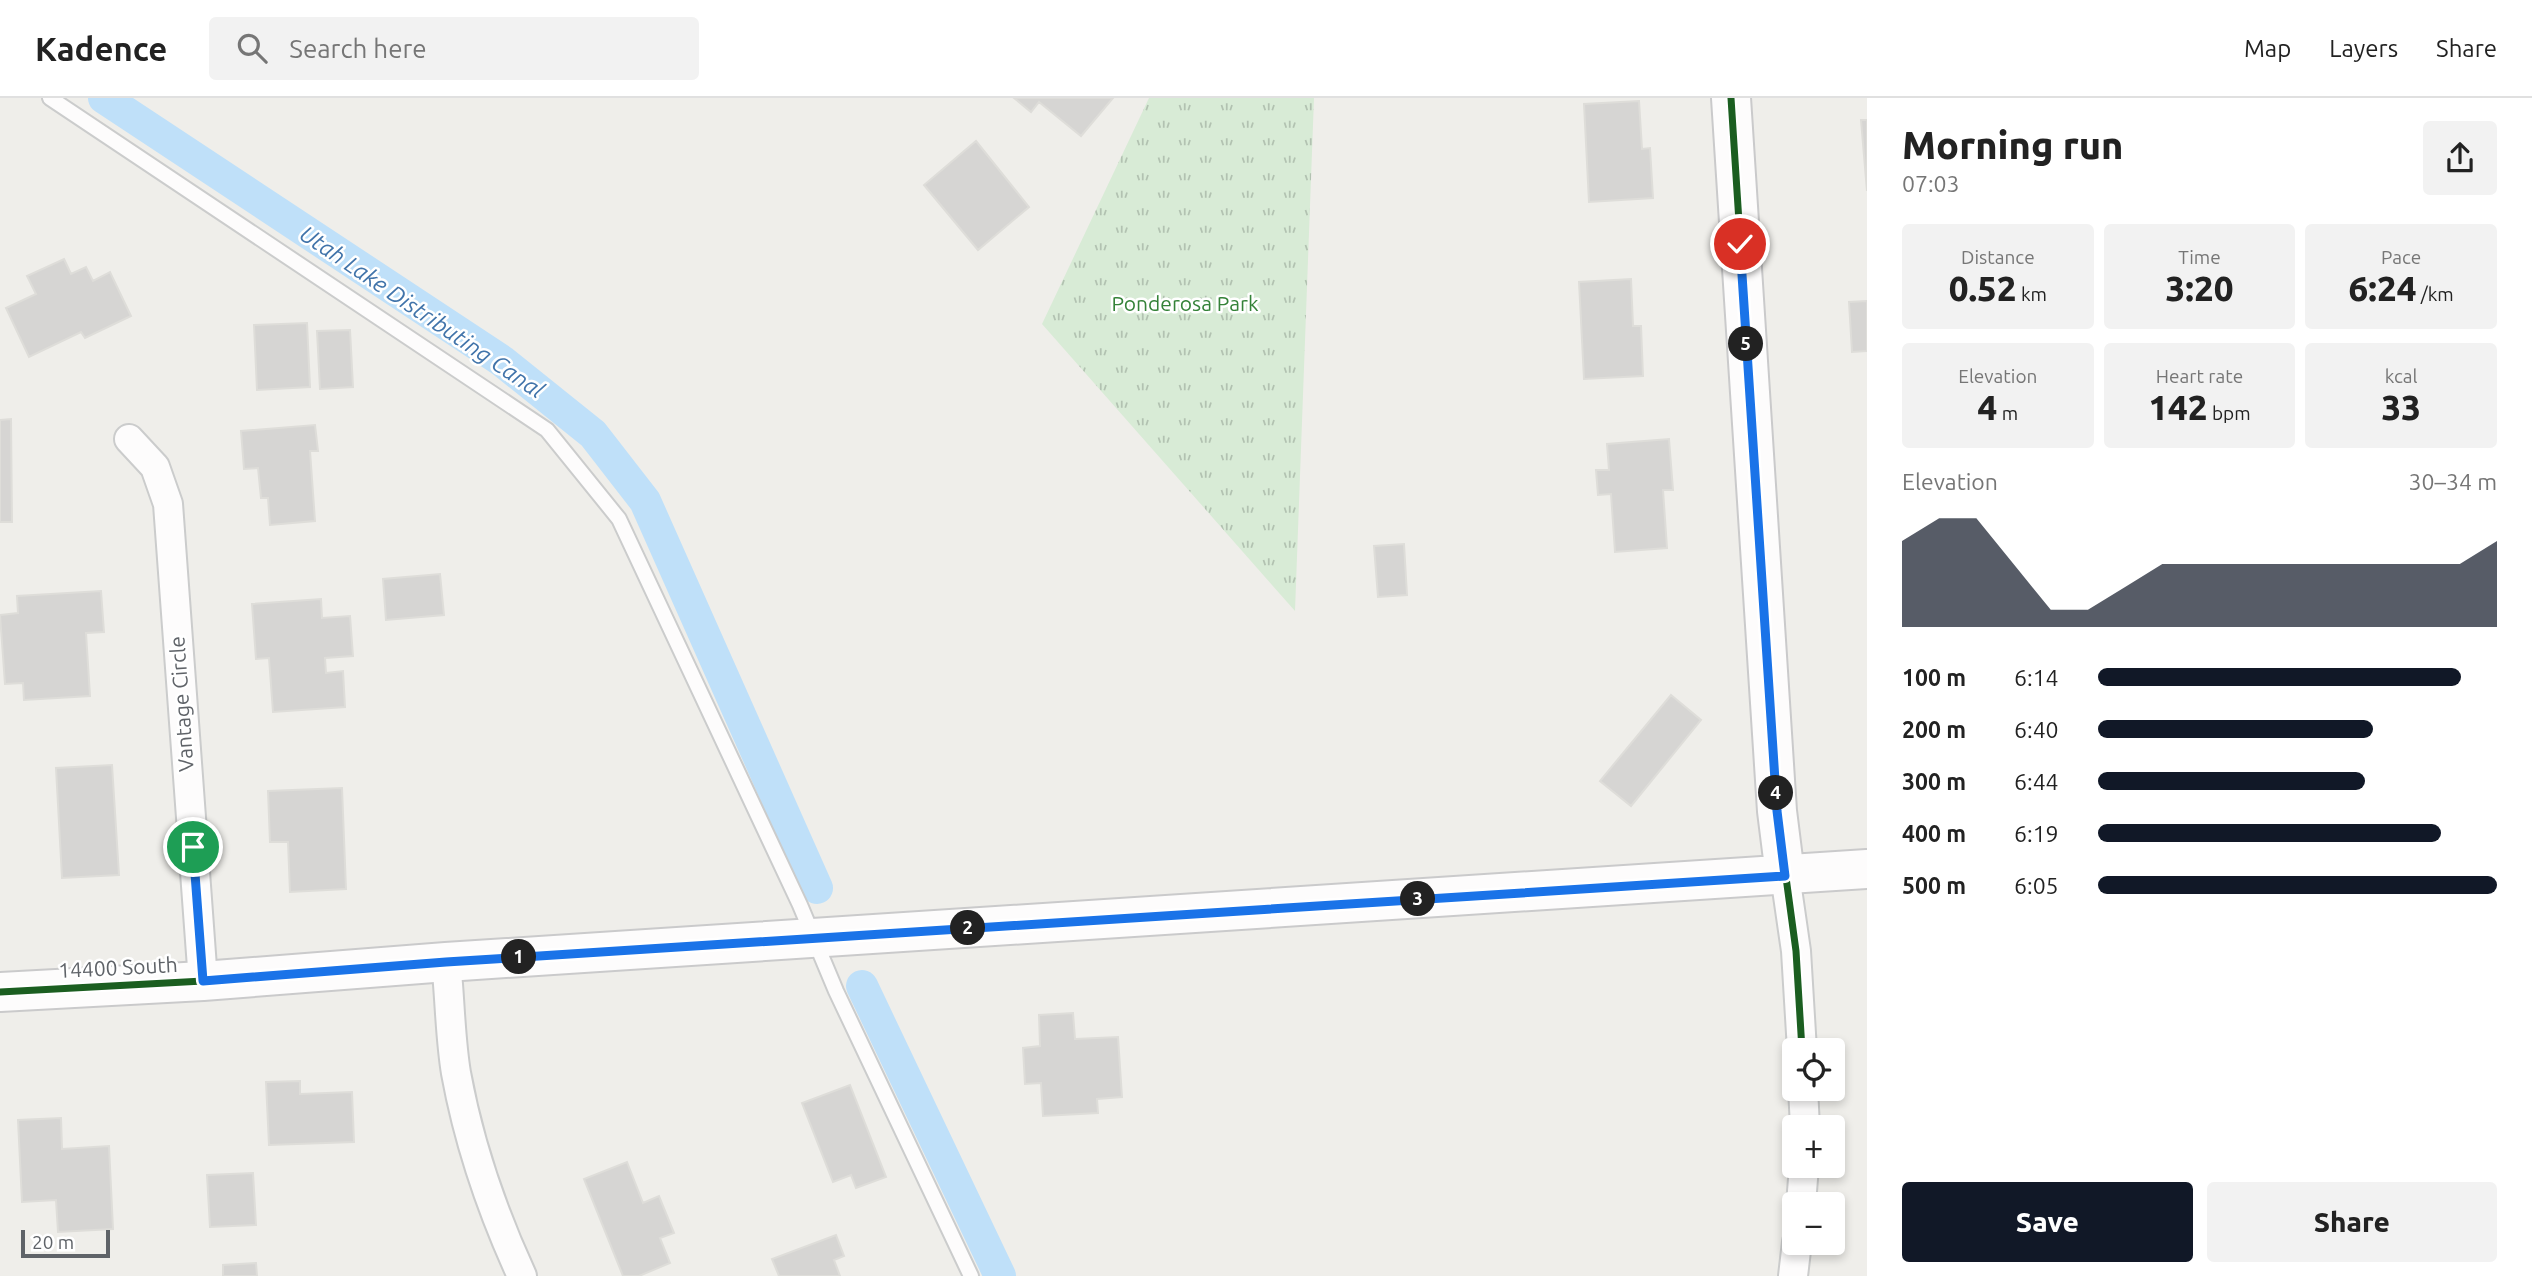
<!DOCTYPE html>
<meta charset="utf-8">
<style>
body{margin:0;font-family:Ubuntu,sans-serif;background:#f2f2f2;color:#222;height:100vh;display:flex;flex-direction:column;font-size:26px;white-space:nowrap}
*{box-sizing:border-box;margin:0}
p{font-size:23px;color:#767676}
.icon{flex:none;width:38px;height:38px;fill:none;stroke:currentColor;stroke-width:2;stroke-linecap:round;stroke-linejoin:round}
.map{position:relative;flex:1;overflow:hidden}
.drawer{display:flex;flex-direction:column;background:#fff;width:665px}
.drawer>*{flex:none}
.tools{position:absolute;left:1782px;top:940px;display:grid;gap:14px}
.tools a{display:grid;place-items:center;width:63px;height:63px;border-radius:7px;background:#fff;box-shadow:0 4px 10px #0003;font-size:35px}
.scale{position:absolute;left:21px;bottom:18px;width:89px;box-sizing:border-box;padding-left:7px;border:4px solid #5f6368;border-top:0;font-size:19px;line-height:24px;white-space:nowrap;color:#5f6368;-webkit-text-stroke:5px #fff;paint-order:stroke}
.pin{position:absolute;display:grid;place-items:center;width:60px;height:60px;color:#fff;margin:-30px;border:4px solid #fff;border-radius:50%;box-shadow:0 2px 7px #0007}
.km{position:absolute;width:35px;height:35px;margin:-18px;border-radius:50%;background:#222;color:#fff;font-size:19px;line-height:35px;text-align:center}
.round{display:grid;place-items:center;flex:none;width:74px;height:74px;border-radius:7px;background:#f2f2f2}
.overview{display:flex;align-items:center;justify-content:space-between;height:119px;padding:0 35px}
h1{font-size:38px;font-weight:800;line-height:52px}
.figures{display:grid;grid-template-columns:repeat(3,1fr);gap:10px;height:119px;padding:7px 35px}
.figures div{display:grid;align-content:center;border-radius:7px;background:#f2f2f2;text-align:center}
.figures b{font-size:35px;font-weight:800}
.figures small{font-size:19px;font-weight:400}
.figures p{font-size:19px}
.chart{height:196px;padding:14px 35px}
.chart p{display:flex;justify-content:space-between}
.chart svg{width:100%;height:126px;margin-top:7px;fill:#111827;opacity:.7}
.button{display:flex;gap:14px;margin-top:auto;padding:14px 35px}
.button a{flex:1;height:80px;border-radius:7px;background:#111827;color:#fff;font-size:28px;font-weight:800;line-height:80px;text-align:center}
.button a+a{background:#f2f2f2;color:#222}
ul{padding:0 35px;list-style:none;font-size:23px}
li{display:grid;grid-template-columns:112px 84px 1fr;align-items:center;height:52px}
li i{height:18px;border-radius:9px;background:#111827}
header{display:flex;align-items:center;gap:42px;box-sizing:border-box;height:98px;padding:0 35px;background:#fff;border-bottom:2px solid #e0e0e0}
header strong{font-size:33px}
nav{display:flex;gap:38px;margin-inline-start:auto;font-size:24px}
.search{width:490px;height:63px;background:#f2f2f2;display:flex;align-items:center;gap:18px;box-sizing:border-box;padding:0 24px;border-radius:7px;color:#767676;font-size:26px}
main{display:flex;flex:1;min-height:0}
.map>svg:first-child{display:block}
.park{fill:url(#park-tufts)}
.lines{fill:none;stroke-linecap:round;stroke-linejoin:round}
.canal{stroke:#bfe0f9;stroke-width:32}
.building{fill:#d6d5d3;stroke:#deddd9;stroke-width:2}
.lane-casing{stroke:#cbcccc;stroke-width:18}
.street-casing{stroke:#cbcccc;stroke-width:32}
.secondary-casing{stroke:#cacacb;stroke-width:42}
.lane{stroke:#fdfcfc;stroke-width:14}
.street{stroke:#fdfcfc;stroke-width:28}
.secondary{stroke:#fdfcfc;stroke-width:38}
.cycleway-casing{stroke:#fff;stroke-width:11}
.cycleway{stroke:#1b5e20;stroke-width:7}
.route-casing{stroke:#fff;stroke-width:14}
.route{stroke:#1a73e8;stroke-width:9}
.labels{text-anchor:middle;stroke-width:5;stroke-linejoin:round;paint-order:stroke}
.park-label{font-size:21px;fill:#348238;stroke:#fff}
.street-label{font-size:21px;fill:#5f6368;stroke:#fff}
.water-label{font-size:23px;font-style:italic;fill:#4174aa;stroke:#fff}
</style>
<header>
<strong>Kadence</strong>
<div class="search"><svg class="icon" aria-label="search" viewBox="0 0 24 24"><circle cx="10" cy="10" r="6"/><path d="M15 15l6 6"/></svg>Search here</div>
<nav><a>Map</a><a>Layers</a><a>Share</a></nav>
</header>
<main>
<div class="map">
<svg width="1867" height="1178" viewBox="0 0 1867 1178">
<defs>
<pattern id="park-tufts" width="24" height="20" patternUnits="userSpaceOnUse" patternTransform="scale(1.75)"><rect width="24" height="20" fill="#d8ebd6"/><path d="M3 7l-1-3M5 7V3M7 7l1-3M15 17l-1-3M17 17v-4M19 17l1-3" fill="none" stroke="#b2c2b1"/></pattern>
</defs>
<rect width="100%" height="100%" fill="#efeeea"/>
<path class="park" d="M1149,0H1314L1295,513L1042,226Z"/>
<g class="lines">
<path class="canal" d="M104,0L502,263L593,336L645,403L817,790
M862,888L1000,1178"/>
</g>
<path class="building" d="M1014,0H1113L1081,38L1039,4L1031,14Z
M1639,3L1642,51L1650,50L1653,100L1589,104L1584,6Z
M1861,22H1867V93Z
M976,43L1029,109L978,152L924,87Z
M64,161L71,176L86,169L93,183L110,174L131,218L85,240L81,234L29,259L6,210L36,196L27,178Z
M1631,181L1633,228H1641L1643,278L1584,281L1579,184Z
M1867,203V253L1852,254L1849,204Z
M307,225L310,289L257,292L254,227Z
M350,232L353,289L320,291L317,233Z
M11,321L12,424H0V322Z
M315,327L318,353H310L315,423L270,427L268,400H261L258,370L244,371L241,333Z
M1669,341L1673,392H1663L1667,450L1615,454L1611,396L1598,397L1596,372H1609L1607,346Z
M1404,446L1407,497L1378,499L1374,448Z
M440,476L444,517L386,522L383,481Z
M101,493L104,534L86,535L90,598L24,602L23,585L5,586L0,517L18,515L17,498Z
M321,501L322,520L350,518L353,558L325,560L326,575L343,573L345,609L273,614L269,560L256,561L252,506Z
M1671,597L1701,622L1631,708L1600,683Z
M112,667L119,777L62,780L56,670Z
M342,690L346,791L290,794L288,744H270L268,693Z
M1073,915L1075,941L1118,939L1122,999L1097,1001L1098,1015L1043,1018L1041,985L1025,986L1023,950L1040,948L1039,917Z
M300,983V996L352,994L354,1044L269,1047L266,984Z
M850,987L886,1079L856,1090L851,1077L833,1084L802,1005Z
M61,1020L62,1051L109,1048L113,1131L58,1134L56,1102L22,1104L18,1022Z
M627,1064L643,1105L659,1098L674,1135L660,1140L670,1165L639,1178H623L584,1081Z
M253,1075L256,1127L210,1129L207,1077Z
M836,1137L844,1158L834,1162L840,1178H779L772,1161Z
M256,1165L257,1178H223V1167Z"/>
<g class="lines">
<defs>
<path id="lane" d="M50,0L547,332L619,421L800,807L836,893L971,1178"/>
<path id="street" d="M129,341L155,369L168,406L203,883
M1785,777L1796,853L1802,952
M446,864C450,900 450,939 456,975C469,1046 492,1113 522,1178
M1803,990L1805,1029
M1801,1106L1804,1068
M1793,1178L1797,1144"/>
<path id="secondary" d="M1731,0L1777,713L1785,777
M0,894L203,883L446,864L1867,771"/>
</defs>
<use href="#lane" class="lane-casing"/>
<use href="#street" class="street-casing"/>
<use href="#secondary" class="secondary-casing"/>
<use href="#lane" class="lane"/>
<use href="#street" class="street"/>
<use href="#secondary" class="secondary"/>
<defs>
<path id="cycleway" d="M1731,0L1777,713L1796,853L1802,952
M0,894L203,883L446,864L1453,799"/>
</defs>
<use href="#cycleway" class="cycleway-casing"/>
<use href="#cycleway" class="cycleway"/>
</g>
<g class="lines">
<defs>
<path id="route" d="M193,749L203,883L446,864L1785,778L1777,713L1740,146"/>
</defs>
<use href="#route" class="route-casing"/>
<use href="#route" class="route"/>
</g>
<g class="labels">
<g class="park-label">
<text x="1185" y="213">Ponderosa Park</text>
</g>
<g class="street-label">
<text transform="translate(182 606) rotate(-94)" y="7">Vantage Circle</text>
<text transform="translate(118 870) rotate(-3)" y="7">14400 South</text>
</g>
<g class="water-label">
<text transform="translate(422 214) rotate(34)" y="8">Utah Lake Distributing Canal</text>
</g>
</g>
</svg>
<div class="tools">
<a><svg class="icon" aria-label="locate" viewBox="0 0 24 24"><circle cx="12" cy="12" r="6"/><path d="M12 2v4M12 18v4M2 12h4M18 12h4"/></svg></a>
<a>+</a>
<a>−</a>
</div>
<div class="scale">20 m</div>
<div class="pin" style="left:193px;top:749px;background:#1e9e55"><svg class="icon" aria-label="arrive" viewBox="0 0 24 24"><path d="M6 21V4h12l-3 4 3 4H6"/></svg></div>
<div class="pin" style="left:1740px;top:146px;background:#d93025"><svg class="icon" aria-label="check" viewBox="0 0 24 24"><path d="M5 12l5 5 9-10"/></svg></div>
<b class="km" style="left:519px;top:859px">1</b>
<b class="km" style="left:968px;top:830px">2</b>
<b class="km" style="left:1418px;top:801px">3</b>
<b class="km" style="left:1776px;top:695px">4</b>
<b class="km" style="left:1746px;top:246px">5</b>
</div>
<section class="drawer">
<div class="overview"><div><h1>Morning run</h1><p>07:03</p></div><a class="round"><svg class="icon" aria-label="share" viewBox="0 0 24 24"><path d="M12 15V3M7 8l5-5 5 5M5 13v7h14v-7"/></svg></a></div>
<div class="figures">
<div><p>Distance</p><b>0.52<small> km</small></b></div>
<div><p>Time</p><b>3:20</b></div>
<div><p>Pace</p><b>6:24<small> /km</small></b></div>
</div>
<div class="figures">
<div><p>Elevation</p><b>4<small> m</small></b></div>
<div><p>Heart rate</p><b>142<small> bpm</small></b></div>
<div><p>kcal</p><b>33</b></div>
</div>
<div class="chart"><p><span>Elevation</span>30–34 m</p>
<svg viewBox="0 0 160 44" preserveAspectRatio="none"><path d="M0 44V14L10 6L20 6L30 22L40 38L50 38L60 30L70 22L80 22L90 22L100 22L110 22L120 22L130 22L140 22L150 22L160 14V44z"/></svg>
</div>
<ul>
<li><b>100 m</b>6:14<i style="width:91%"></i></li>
<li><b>200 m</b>6:40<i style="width:69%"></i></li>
<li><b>300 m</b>6:44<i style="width:67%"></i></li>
<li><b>400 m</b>6:19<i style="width:86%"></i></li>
<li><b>500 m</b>6:05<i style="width:100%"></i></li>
</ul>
<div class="button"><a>Save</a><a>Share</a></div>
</section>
</main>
